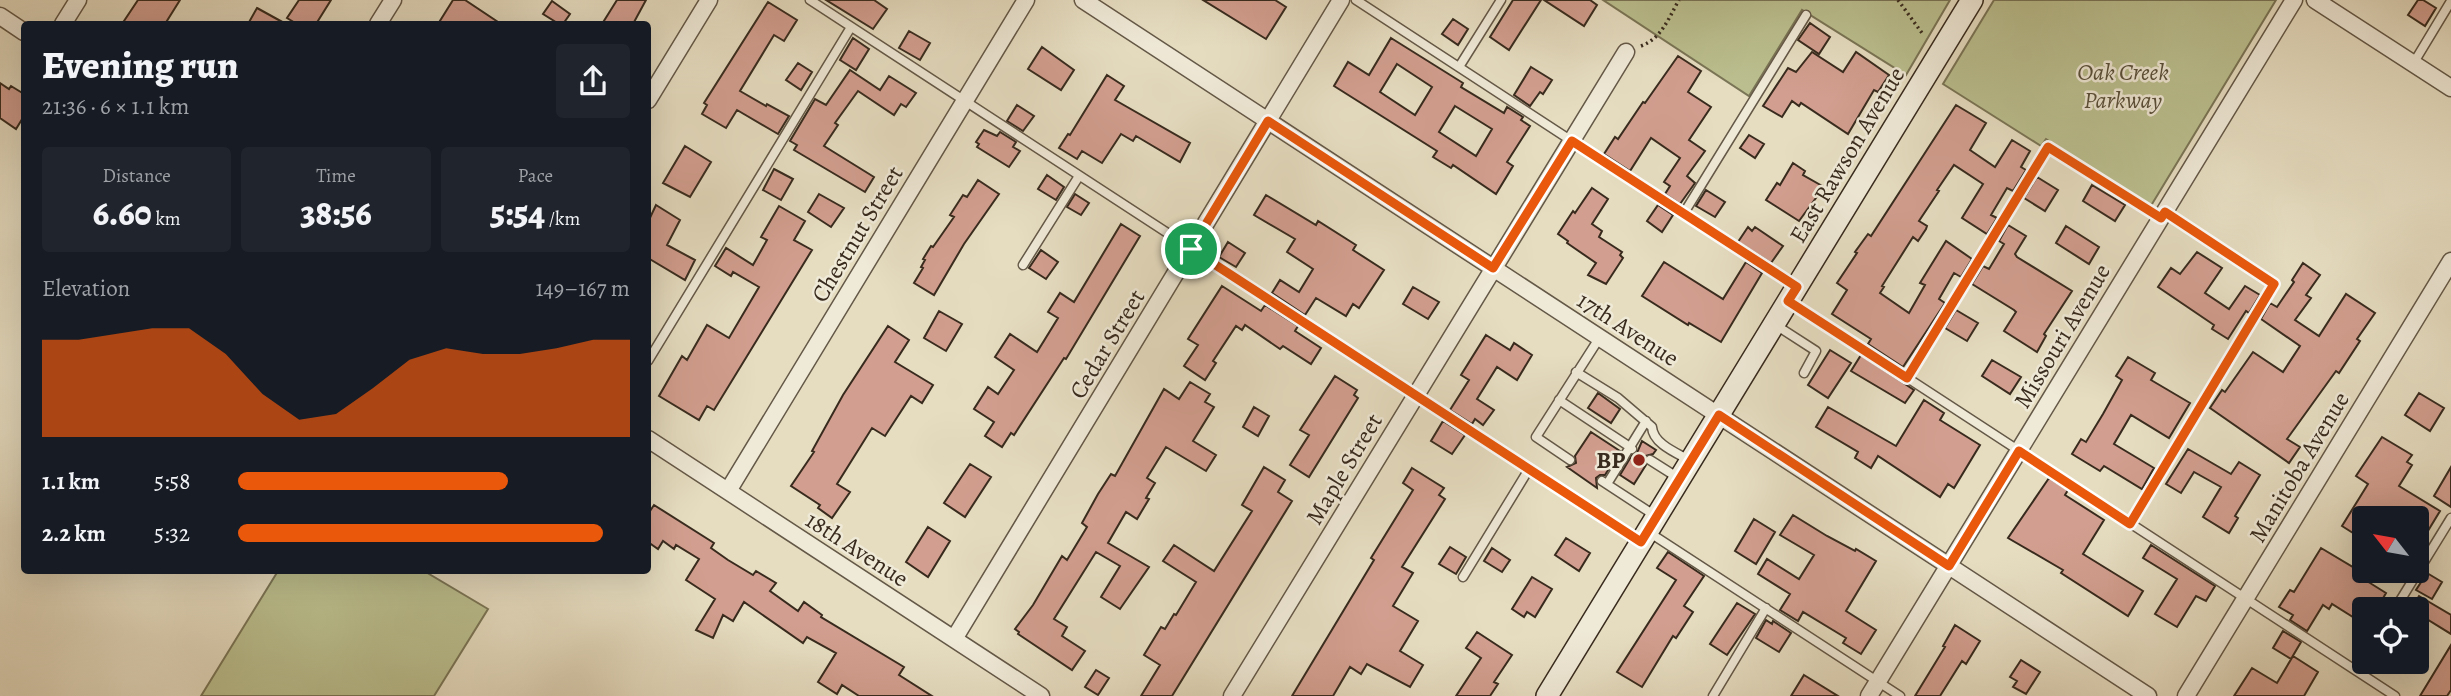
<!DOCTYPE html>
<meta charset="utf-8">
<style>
body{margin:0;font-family:Alegreya,serif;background:#20242c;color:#f1f3f6;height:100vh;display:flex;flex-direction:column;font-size:26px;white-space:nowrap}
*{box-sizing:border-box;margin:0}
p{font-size:23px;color:#9ea1a6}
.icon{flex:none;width:38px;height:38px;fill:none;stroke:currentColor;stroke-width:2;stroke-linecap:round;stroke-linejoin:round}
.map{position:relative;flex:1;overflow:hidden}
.side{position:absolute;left:21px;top:21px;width:630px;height:553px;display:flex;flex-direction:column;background:#171b24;border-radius:7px;box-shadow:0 7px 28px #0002}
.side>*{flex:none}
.needle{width:46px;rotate:301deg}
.tools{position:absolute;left:2352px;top:506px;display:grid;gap:14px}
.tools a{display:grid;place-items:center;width:77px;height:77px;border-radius:7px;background:#171b24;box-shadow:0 7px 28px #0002;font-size:35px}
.pin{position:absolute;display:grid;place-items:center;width:60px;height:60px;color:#fff;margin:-30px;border:4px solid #fff;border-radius:50%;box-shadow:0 2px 7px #0007}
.round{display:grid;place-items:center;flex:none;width:74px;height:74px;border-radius:7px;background:#20242c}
.summary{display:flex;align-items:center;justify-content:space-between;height:119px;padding:0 21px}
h1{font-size:38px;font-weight:800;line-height:52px}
.figures{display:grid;grid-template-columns:repeat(3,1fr);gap:10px;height:119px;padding:7px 21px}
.figures div{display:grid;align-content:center;border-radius:7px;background:#20242c;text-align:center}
.figures b{font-size:35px;font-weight:800}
.figures small{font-size:19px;font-weight:400}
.figures p{font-size:19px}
.chart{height:196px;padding:14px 21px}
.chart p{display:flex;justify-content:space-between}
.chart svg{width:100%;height:126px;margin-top:7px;fill:#ea580c;opacity:.7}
ul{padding:0 21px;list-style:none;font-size:23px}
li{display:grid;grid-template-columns:112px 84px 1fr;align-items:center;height:52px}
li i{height:18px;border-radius:9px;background:#ea580c}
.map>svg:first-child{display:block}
.green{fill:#bbbf8f;stroke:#7a7556;stroke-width:2}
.building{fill:#d29e8f;stroke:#382b1e;stroke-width:2;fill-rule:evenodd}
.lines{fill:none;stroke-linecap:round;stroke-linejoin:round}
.lane-casing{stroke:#645847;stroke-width:11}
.street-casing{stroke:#645847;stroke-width:19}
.secondary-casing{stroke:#382b1e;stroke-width:24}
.path{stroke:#382b1e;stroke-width:3.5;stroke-dasharray:2 3.5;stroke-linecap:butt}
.lane{stroke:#efe9d7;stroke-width:8}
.street{stroke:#efe9d7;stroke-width:16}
.secondary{stroke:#efe9d7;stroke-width:21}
.route-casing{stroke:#fff;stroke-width:14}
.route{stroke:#ea580c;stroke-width:9}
.poi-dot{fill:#8f2418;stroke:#efe9d7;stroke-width:2.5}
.labels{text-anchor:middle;stroke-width:5;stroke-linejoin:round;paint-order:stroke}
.park-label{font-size:24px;font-style:italic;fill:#59503a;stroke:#efe9d7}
.street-label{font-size:24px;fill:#382b1e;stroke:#efe9d7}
.poi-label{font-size:24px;font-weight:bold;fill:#382b1e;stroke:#efe9d7;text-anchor:end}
</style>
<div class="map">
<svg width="2451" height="696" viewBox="0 0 2451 696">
<rect width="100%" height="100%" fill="#e6ddc1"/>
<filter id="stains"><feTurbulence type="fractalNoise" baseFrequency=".00286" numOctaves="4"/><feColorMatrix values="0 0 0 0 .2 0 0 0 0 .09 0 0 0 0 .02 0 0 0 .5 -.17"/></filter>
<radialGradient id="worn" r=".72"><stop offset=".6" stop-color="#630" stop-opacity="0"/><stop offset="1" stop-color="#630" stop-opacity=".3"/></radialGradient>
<path class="green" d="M1603,0H1950L1906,75L1802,10L1749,96Z
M1994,0H2276L2152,204H2147L2046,139L2041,146L1943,84Z
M278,571H424L488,609L434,696H201Z"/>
<path class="building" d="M138,0H180L165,24H122Z
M299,0H331L316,24H297L287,18Z
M453,0H465L501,24H438Z
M617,0H646L633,24H602Z
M826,0H874L887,9L873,29Z
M1203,0H1275L1286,7L1266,39Z
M1513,0H1541L1509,50L1490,37Z
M1544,0H1590L1597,5L1584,26Z
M2418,0H2423L2436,8L2425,26L2408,15Z
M552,1L570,14L563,24H559L543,14Z
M768,2L797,20L784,41L774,35L740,91L766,106L767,104L789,116L778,134L737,110L726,128L702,114L707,105L704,103Z
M257,8L286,24H248Z
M1453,19L1468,29L1458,45L1442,34Z
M1810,23L1830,37L1819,54L1798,40Z
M909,31L930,43L920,60L899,48Z
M853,38L869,49L856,70L840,60Z
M1391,38L1463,83L1461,87L1504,113L1507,107L1523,117L1521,120L1530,126L1507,162L1513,166L1496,194L1453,165L1451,168L1433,157L1437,151L1334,86L1348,62L1369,75ZM1397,64L1432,87L1415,115L1380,92ZM1455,106L1492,129L1476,156L1439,132Z
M1042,47L1074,70L1061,90L1028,69Z
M1812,52L1843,72L1856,52L1889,75L1878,92L1874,90L1848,134L1801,103L1799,106L1792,101L1782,117L1763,106L1788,68L1796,72Z
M1678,56L1701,71L1688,92L1711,107L1689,140L1705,151L1687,176L1695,183L1680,204L1665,194L1670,186L1664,182L1680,158L1651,138L1630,171L1604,154L1615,137L1618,139L1643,102L1645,103Z
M798,63L812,72L801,90L786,80Z
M1531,67L1552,80L1543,94L1540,92L1530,106L1514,95Z
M850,70L880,90L889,76L916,93L906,107L901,104L894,115L858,91L835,123L838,125L824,146L874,177L865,192L794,150L797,145L790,141L815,99L826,105Z
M1107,75L1124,86L1115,100L1190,143L1180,162L1136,136L1133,141L1121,134L1102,163L1082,151L1077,159L1059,148L1068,134L1070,135Z
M0,83L9,89L11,86L24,94V116L16,129L0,118Z
M1017,105L1034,116L1023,131L1007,121Z
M1956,105L1986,123L1970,150L1995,167L2012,140L2030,151L2021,167L2026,170L2013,191L2007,188L1991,215L1997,218L1987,234L1962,218L1983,184L1954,165L1937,190L1939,191L1919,221L1927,226L1926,229L1918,241L1913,237L1882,286L1884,287L1880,293L1909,313L1925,285L1920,283L1946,241L1972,259L1961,277L1954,273L1939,299L1945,303L1903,367L1868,344L1871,339L1832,314L1847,290L1837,283L1857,253L1855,252L1868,234L1871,236Z
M984,130L997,136L1000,132L1016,142L1013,147L1020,151L1009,167L977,147L979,144L976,142Z
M1749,135L1764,144L1755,158L1740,148Z
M685,146L711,162L690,197L663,183Z
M1793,163L1805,171L1803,175L1824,187L1799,221L1766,200L1777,183L1780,185Z
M774,169L793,179L781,200L763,190Z
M1047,175L1064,187L1056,200L1038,189Z
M2037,177L2058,190L2045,211L2024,198Z
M978,180L999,194L964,244L934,295L914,283L923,268L921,267L925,260L923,259L931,246L933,247L954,217L950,215L963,195L967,197Z
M2092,185L2125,205L2115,221L2083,201Z
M1592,188L1608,199L1592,224L1602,231L1599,237L1622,252L1620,255L1623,258L1606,284L1588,275L1596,263L1567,243L1568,241L1558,234L1573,211L1575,213Z
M1706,190L1725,202L1715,217L1696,206Z
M819,194L844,208L831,227L808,212Z
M1075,194L1089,203L1081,215L1067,207Z
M1266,195L1316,225L1318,221L1356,245L1353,250L1384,270L1359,308L1353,304L1346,316L1316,298L1305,315L1272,293L1280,280L1299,292L1313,269L1287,252L1295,239L1254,215Z
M656,205L680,220L667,245L695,260L685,280L648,258V222Z
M1658,205L1673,215L1662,232L1647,221Z
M779,206L805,221L794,240L812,250L714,410L707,406L699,420L659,396L682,356L687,360L707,325L729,338L759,287L733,272L731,276L715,266L726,248L753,265L767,240L761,237Z
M1121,224L1140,236L1066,359L1064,358L1014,435L1011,433L1002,447L985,436L994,422L974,409L988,387L998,394L1014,370L995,357L1010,334L1037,352L1058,318L1048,312L1060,293L1074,302Z
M2008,225L2026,236L2015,254L2017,257L2072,291L2044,334L2046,336L2037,352L2004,331L2016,312L2014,310L1972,284L1983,266L1989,269L2004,244L1999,241Z
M2066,226L2099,247L2089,264L2056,243Z
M1748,227L1752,231L1755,227L1783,246L1771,263L1738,242Z
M1228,242L1245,253L1236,267L1219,257Z
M1041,250L1058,262L1046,279L1029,268Z
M2197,252L2222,268L2205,293L2229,309L2245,286L2260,295L2249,313L2246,311L2228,339L2212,329L2214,325L2158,287L2171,268L2180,274Z
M1664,262L1723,299L1746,262L1762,273L1721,342L1689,323L1688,325L1642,296Z
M2303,263L2320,275L2306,295L2311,298L2295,320L2319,336L2346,294L2375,313L2357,339L2360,341L2339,373L2336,371L2287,439L2300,447L2289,463L2210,408L2222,390L2225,392L2253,352L2283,372L2300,346L2261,319L2270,303L2277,307L2294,282L2292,280Z
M1222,286L1261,311L1265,305L1298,326L1295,331L1321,348L1311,364L1283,346L1280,349L1245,325L1242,330L1236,326L1213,361L1216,363L1205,380L1184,366L1198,345L1188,339Z
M1413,287L1439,302L1428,319L1403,304Z
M1956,310L1978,323L1967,341L1945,328Z
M939,311L962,324L946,351L924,338Z
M888,326L909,340L895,362L933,385L922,403L911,396L885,436L872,428L837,484L850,492L832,518L818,508L820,505L791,486L814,452L812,451L843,395Z
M1486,335L1510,350L1514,343L1532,355L1517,380L1497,367L1477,399L1494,410L1483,425L1475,419L1472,424L1450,410L1469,380L1461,375Z
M1830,350L1851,363L1828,398L1808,385Z
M1861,355L1914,390L1905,403L1851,371Z
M2128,357L2155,373L2151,380L2190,403L2169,438L2131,415L2114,444L2154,468L2142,489L2104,466L2100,471L2072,454L2081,439L2086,442L2103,414L2122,380L2116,376Z
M1992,360L2021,377L2010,394L1982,376Z
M1335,376L1357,390L1354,395L1358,398L1309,477L1290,465L1309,435L1300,430Z
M1190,382L1210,394L1205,402L1214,407L1193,441L1216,455L1206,471L1166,447L1147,478L1155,483L1146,498L1149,499L1137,519L1126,512L1108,543L1149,567L1120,609L1101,597L1120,566L1096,552L1054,619L1067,627L1062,636L1085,651L1072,670L1018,634L1019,632L1015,629L1033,605L1062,556L1067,560L1087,527L1082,523L1098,494L1111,474L1115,476L1164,389L1179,399Z
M1598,393L1620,409L1611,423L1588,408Z
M2419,393L2444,408L2430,431L2405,415Z
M1924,400L1944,413L1940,420L1980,445L1954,488L1948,484L1940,497L1878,456L1871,468L1855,458L1858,452L1816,427L1828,407L1896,446Z
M1254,407L1269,416L1258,436L1243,427Z
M1443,421L1465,435L1452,454L1431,441Z
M1591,432L1620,451L1605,475H1600L1596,478L1597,488L1567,467L1576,463L1575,456Z
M2382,437L2412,455L2407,462L2412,465L2399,486L2440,511L2417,549V518H2364V540L2342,526L2368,484L2356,476Z
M1642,441L1656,450L1653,454L1645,456L1644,460L1646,465L1634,484L1620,475L1632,455L1637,453Z
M2188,449L2231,474L2239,462L2260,475L2235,516L2238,518L2229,533L2203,517L2221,487L2194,472L2181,493L2166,484Z
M970,464L991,477L965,517L944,503Z
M1264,467L1285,480L1278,492L1292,501L1172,696H1141L1160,665L1144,655L1161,627L1165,629L1174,614L1176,615L1196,582L1163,561L1174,545L1214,571L1252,511L1242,505Z
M2451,467V507L2434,496Z
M1412,468L1444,488L1439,495L1445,499L1402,567L1413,573L1393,606L1418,621L1400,651L1423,665L1410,687L1367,664L1361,674L1350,667L1333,696H1292L1374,560L1371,558L1413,490L1403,483Z
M2049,478L2068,490L2065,495L2104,520L2083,554L2143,591L2128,616L2061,573L2063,570L2008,538Z
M654,505L714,543L711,548L728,560L753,575L756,571L776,583L770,591L798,611L804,602L822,615L821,617L904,667L899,675L932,696H859L842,685L837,694L818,682L836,653L807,637L803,643L744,602L733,621L723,615L713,638L696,630L715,599L686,580L699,559L676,545L674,549L663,541L658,549L648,542V514Z
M1793,515L1827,536L1855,551L1856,549L1876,561L1846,611L1876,630L1861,654L1843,643L1846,638L1803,612L1798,621L1780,610L1790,594L1758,574L1767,559L1799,579L1814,555L1780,535Z
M1754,519L1775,532L1756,564L1735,551Z
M928,527L950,541L928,577L906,562Z
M1566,538L1590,553L1579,571L1555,555Z
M2151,545L2215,586L2206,601L2196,596L2177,627L2155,614L2177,579L2143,558Z
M1450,547L1466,557L1456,574L1439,564Z
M1492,548L1510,560L1502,572L1484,561Z
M2321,548L2356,569L2354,573L2386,593L2378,607L2364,599V624L2332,604L2329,609L2323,605L2307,631L2290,620L2293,615L2279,607L2290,590L2294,592Z
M1668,552L1704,576L1684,606L1693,612L1676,638L1673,636L1642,687L1617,672L1676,580L1657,568Z
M2427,573L2442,582L2432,599L2416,590Z
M1532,577L1552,589L1535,617L1527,612L1524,617L1512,609Z
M2419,596L2451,615V634L2417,613V609H2411Z
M1737,603L1755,614L1727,655L1710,644Z
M1766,620L1772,624L1773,621L1791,633L1779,652L1756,638Z
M1955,625L1980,641L1966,664L1962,661L1940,696H1915L1945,647L1943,646Z
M2283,631L2301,642L2291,659L2273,648Z
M1477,632L1512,655L1494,682L1498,684L1490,696H1456L1481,658L1466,648Z
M2451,645V690L2447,696H2420Z
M2293,656L2318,672L2304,696H2234L2252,668L2277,683Z
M2021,660L2040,672L2026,694L2013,687L2017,681L2010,677Z
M1096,670L1109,678L1098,695L1085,687Z
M1804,675L1838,696H1791Z"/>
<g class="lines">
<defs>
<path id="lane" d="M810,0L1640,541
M1356,0L1794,286
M2413,64L2451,1
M1459,67L1501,0
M1684,213L1806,15
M1023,265L1079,176
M1791,302L2395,696
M1774,324L1816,351L1804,373
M648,361L851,27
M1576,372L1618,398L1652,427C1653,444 1677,453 1691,461
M1907,378L2048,147L2161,218
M1559,400L1630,447L1607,484
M1632,449L1630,447L1646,421
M1570,460L1536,437L1600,337
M1650,460L1680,479
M1602,481L1654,515
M2131,524L2274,284L2165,212
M1650,533L1900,696
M1463,577L1529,469
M2395,609L2451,518
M2357,671L2364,659
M1713,696L1766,608"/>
<path id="street" d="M1083,0L2148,696
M2315,0L2451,88
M0,16L24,32
M63,24L78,0
M378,24L393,0
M648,100L709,0
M648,439L1041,696
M728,491L1026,0
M954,639L1341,0
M1232,696L1626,52
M1869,696L2294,0
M2186,696L2451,261"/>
<path id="secondary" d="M1547,696L1972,0"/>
</defs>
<use href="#lane" class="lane-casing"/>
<use href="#street" class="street-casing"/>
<use href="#secondary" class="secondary-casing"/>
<path class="path" d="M1898,0L1922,33
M1641,46C1662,38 1668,19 1679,0"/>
<use href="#lane" class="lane"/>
<use href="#street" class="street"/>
<use href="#secondary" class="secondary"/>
</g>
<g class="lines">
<defs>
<path id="route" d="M1268,121L1493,268L1572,141L1797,287L1788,301L1907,378L2048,147L2161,218L2165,212L2274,284L2130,524L2019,451L1949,566L1719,415L1641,542L1191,249Z"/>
</defs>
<use href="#route" class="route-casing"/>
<use href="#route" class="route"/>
</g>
<circle class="poi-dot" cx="1639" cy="460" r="7"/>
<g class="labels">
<g class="park-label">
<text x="2123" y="80">Oak Creek<tspan x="2123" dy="28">Parkway</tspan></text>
</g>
<g class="street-label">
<text transform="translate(1847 155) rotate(-59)" y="8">East Rawson Avenue</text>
<text transform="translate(857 234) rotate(-59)" y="8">Chestnut Street</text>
<text transform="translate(1628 329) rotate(33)" y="8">17th Avenue</text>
<text transform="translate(2062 336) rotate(-59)" y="8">Missouri Avenue</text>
<text transform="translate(1107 344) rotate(-59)" y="8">Cedar Street</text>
<text transform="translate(2299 467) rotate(-59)" y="8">Manitoba Avenue</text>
<text transform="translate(1344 469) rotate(-59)" y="8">Maple Street</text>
<text transform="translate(857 549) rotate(33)" y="8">18th Avenue</text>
</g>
<g class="poi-label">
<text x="1625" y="468">BP</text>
</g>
</g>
<rect width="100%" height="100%" filter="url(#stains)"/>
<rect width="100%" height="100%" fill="url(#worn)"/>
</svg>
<div class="tools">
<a><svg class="needle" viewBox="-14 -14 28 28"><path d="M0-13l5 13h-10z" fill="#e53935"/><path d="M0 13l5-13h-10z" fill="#9ea1a6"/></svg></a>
<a><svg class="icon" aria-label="locate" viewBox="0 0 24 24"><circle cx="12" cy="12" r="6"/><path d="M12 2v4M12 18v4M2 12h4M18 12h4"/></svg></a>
</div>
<div class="pin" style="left:1191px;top:249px;background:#1e9e55"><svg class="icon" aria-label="arrive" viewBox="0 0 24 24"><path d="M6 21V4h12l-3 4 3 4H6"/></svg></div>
<section class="side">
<div class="summary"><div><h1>Evening run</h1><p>21:36 · 6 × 1.1 km</p></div><a class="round"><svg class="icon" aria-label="share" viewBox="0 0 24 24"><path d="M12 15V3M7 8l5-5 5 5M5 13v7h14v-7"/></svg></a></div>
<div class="figures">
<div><p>Distance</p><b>6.60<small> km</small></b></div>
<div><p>Time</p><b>38:56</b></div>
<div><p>Pace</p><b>5:54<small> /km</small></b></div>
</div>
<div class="chart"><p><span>Elevation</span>149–167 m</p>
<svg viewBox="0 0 160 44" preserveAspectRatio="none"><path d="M0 44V10L10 10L20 8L30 6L40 6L50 15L60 29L70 38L80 36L90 27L100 17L110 13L120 15L130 15L140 13L150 10L160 10V44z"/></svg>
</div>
<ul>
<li><b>1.1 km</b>5:58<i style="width:69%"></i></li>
<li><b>2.2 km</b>5:32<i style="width:93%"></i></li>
</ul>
</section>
</div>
